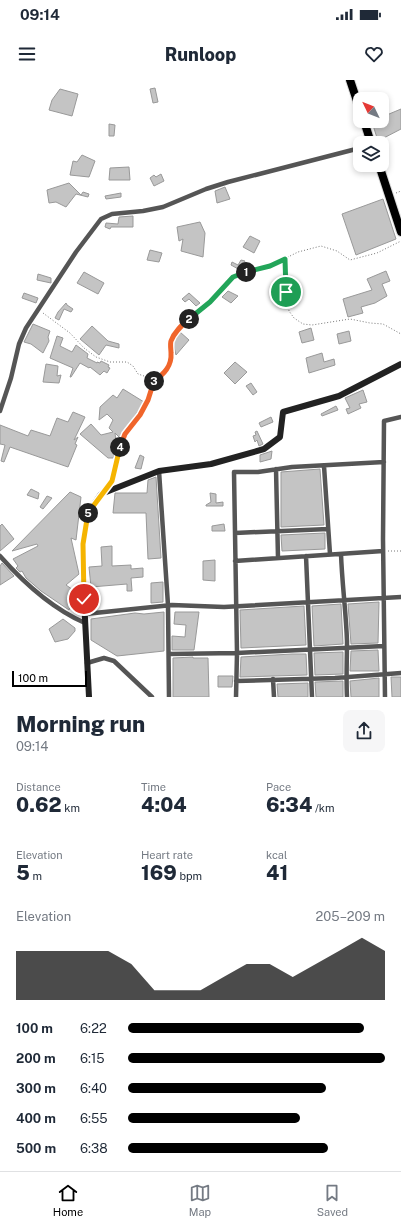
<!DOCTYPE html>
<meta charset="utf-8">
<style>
body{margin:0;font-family:"Public Sans",sans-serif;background:#f6f6f7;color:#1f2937;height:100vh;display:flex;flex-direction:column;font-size:15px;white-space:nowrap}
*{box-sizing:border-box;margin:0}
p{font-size:13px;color:#747a83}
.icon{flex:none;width:22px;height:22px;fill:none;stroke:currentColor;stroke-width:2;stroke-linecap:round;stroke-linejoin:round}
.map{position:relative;height:617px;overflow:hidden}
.sheet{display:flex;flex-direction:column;background:#fff;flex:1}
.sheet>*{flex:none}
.needle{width:26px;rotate:313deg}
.tools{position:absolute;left:353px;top:12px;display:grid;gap:8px}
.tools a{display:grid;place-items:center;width:36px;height:36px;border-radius:8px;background:#fff;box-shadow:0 2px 6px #0003;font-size:20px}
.scale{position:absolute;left:12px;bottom:10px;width:75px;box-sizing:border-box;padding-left:4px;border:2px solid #000;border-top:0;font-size:11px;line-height:14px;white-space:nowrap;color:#000;-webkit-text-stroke:3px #fff;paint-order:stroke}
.pin{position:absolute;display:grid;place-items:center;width:34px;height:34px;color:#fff;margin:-17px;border:2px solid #fff;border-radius:50%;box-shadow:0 1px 4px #0007}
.km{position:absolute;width:20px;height:20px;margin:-10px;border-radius:50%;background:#222;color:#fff;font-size:11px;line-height:20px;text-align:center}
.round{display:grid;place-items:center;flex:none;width:42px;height:42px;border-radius:8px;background:#f6f6f7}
.summary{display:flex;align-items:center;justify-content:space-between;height:68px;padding:0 16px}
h1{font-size:22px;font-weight:800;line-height:30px}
.metrics{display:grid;grid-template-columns:repeat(3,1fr);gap:6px;height:68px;padding:4px 16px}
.metrics div{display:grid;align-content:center}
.metrics b{font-size:20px;font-weight:800}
.metrics small{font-size:11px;font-weight:400}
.metrics p{font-size:11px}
.chart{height:112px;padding:8px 16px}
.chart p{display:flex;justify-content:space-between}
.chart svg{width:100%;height:72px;margin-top:4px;fill:#000;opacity:.7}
ul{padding:0 16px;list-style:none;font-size:13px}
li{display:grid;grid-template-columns:64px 48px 1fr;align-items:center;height:30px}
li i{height:10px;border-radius:5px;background:#000}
.status{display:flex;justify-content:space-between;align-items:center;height:28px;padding:0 20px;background:#fff;direction:ltr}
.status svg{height:11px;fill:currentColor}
header{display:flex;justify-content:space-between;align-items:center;height:52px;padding:0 16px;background:#fff;font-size:18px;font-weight:800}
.menu{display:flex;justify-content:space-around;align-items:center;height:56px;border-top:1px solid #e0e1e3;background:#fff;font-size:11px;color:#747a83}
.menu a{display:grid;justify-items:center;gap:2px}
.menu .current{color:#000}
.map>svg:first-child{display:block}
.building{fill:#c4c4c4;stroke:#999}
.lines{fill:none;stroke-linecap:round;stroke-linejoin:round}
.highway-casing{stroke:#dbdbdb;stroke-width:10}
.path{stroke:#777;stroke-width:1;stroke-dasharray:1 2;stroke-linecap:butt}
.street{stroke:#555;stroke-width:4.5}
.secondary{stroke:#222;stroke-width:6}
.highway{stroke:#000;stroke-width:8}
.split-1-casing{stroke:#fff;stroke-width:8}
.split-2-casing{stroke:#fff;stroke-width:8}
.split-3-casing{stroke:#fff;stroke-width:8}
.split-4-casing{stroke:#fff;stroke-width:8}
.split-5-casing{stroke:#fff;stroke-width:8}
.split-6-casing{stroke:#fff;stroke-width:8}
.split-1{stroke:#22a559;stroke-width:5}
.split-2{stroke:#22a559;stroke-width:5}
.split-3{stroke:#f0652b;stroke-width:5}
.split-4{stroke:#f0652b;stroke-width:5}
.split-5{stroke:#f5b400;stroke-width:5}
.split-6{stroke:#f5b400;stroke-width:5}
</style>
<div class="status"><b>09:14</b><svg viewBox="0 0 49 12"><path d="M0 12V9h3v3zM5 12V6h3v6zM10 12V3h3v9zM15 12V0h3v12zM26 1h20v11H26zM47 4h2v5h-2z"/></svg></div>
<header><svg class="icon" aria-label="menu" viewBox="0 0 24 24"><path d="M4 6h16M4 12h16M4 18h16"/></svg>Runloop<svg class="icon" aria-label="heart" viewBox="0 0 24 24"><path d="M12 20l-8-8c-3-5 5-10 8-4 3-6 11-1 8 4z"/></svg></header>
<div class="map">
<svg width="401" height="617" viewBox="0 0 401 617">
<rect width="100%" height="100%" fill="#fff"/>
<path class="building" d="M155,8L158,22L153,23L150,9Z
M60,9L78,14L72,36L49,30L52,20Z
M401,29V49L378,61L372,42L382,41V37Z
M109,44L115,45L114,56H109Z
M82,75L95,81L89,97L70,95L73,81L77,82Z
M129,87L130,100H109L110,88Z
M161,94L164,101L154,106L150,98L154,95L156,97Z
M69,103L81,115L83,112L89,114L88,117L76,114L66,127L56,122L49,123L47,110Z
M225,107L230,119L217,123L215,111Z
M121,113V117L106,119L105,116Z
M383,119L396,159L356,175L342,134Z
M133,136V147H111L110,149L105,147L106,143L118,144L119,137Z
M200,142L205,153L203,177L181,171L183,159L179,161L177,147Z
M250,156L260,161L254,173L243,167Z
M150,170L162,173L159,182L147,180Z
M241,180L245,181L240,190L231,185L232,182L238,185Z
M386,191L390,201L382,204L387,216L375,223L361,227L363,233L348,237L343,219L372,210L367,199Z
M84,192L104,203L98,214L77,203Z
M38,194L51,198V203L37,200Z
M228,211L238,216L231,223L222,217Z
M24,213L38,218L36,223L22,218Z
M189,213L200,223L196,226L189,219L185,222L182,219Z
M66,223L67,225L73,229L71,232L64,229L59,240L55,238L58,232Z
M33,244L50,251L48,257L49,261L43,273L31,264L24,262Z
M92,246L108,261L119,264V268L106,265L99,275L80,259Z
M311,248L314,260L302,263L299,252Z
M349,251L351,261L339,264L337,254Z
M180,252L189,260L176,275L173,263Z
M57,256L63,258L60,266L72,272L76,265L88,274L87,278L97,283V282L100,283L101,281L109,285L108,287L110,288L107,293L104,291L100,295L90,287L89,288L80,283L71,297H70L73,288L50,278Z
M322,273L324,282L334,279L335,285L309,293L306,278Z
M235,282L247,292L235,304L224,293Z
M46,284L58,286L57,296L61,295L59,303L43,302Z
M251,303L257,312L253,315L246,306Z
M123,309L144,322L120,358L115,353L117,370L113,378H108L80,354L91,344L101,355L113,352L109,348L113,340L107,334L99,340L100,327L113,315L117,318Z
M363,310L367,322L359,324L361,328L348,334L346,329L350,328L345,318Z
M336,326L338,330L322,336L321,334Z
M73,332L85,337L74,360L78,357L75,364L77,365L68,387L10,367L4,382L1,381L5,365L0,364V345L28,356L31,350L50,356L57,338L68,342Z
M271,337L273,342L261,347L259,343Z
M257,351L263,364L259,366L257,360L255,362L253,356L256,355L255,352Z
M272,371L271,379L260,382V375Z
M140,375L144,377L141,389L135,388Z
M320,389L324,445L281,447V392Z
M156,397L161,478L148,479L146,433H113L115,413H147L148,400Z
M31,409L39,413L38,419L27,415Z
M70,412L81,417L76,460L71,458L79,494L66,505L76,512L69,530L41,511L26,498L22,491L20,492L16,488L18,486L13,479L38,466L37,464L12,471Z
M210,413L216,414V423L223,422V426H206V425L211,422Z
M47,416L52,418L43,429L40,427Z
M2,444L14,459L0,471V446Z
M224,444L225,451H212V446Z
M325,453V469L282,471L281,455Z
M112,466V486L131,485V489L143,488V497L131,498L132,511H127V504L91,507L89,487L102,486L101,467Z
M215,480V501L203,500V481Z
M2,483L14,496L0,505V486Z
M163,502V522L151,523V503Z
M91,516H98V526H91Z
M379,522L378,563L351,564L348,524Z
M341,524L343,564L314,566L312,526Z
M304,526L306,565L241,568L240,530Z
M164,532V571L117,576L91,560V539L135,533L144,534Z
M175,532H199L194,570H172V556L185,557L186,545L174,544Z
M63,539L75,548V551L68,559L55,562L49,549Z
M378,570L379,591H350L351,571Z
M343,572V594L315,595L314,573Z
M292,574H306L307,595L240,597L241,577Z
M193,577V578H208L209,617H173V578Z
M218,596H233L232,607H218Z
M391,597H401V617H392Z
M379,598V617H351L350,601Z
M343,601V617H316L315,602Z
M308,603V617H278L277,604Z"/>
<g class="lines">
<defs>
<path id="highway" d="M350,0L360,30
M364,41L371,63
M379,85L401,152"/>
</defs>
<use href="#highway" class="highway-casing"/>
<path class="path" d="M396,113L401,111
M285,179L289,231L294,238L303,244L312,245L350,239L370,243L383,244L401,254
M43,233L70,253L84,268L96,277L110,282H127L133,286L138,294L147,297L154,302
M109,404L112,401L117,375L125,354L140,335L148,320L154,302L163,294L168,288L172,279L171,261L180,247L210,222L233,197L252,190L270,186L298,172L321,166L337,171L350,180L377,173L401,161
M388,471H401"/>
<path class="street" d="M0,331L11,298L19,264L26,248L76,172L101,139L112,134L143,131L163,127L206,109L228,102L360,68
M324,386L330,474
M276,389L278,478
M159,391L168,525L169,617
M235,453L328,449
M341,474C342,503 346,532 347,561C347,580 346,598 347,617
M0,476C24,503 51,528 85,543
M306,476L312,617
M235,481L383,471
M85,534L172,525L224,527L401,517
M169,574L237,573L234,392H258L292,387L384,382
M87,583L104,578L114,581L152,617
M273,599L274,617
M236,601L335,598L401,593
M236,617L237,573L384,566
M385,617L383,459L384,341L401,337"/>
<path class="secondary" d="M89,617L84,519L83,464L88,433L101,414L159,391L211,384L264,369L280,357L283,332L339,316L401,284"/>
<use href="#highway" class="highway"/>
</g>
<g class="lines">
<defs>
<path id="split-1" d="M246,192L270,186L285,179L286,212"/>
<path id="split-2" d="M189,239L210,222L233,197L246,192"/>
<path id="split-3" d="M154,301C164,294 172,286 171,273C171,270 170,264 171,261C174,252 182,245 189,239"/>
<path id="split-4" d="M120,367L125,354L140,335L148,320L154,301"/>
<path id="split-5" d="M88,433L112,401L120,367"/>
<path id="split-6" d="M84,519L83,464L88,433"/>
</defs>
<use href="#split-1" class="split-1-casing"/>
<use href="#split-2" class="split-2-casing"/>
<use href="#split-3" class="split-3-casing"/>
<use href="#split-4" class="split-4-casing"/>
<use href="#split-5" class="split-5-casing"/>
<use href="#split-6" class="split-6-casing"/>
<use href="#split-1" class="split-1"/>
<use href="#split-2" class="split-2"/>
<use href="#split-3" class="split-3"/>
<use href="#split-4" class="split-4"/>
<use href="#split-5" class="split-5"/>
<use href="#split-6" class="split-6"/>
</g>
</svg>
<div class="tools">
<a><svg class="needle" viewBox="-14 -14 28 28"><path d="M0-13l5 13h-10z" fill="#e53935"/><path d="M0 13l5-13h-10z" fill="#747a83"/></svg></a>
<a><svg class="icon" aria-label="layers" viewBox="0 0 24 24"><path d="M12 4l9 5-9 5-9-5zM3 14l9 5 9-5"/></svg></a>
</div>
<div class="scale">100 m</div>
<div class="pin" style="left:286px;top:212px;background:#1e9e55"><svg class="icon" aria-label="arrive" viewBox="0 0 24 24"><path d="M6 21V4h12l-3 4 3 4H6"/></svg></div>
<div class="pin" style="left:84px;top:519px;background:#d93025"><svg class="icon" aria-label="check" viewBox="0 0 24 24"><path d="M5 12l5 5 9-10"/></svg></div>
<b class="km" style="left:246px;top:192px">1</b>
<b class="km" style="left:189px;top:239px">2</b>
<b class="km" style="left:154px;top:301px">3</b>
<b class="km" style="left:120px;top:367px">4</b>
<b class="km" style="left:88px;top:433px">5</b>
</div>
<section class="sheet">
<div class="summary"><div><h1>Morning run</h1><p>09:14</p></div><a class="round"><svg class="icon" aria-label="share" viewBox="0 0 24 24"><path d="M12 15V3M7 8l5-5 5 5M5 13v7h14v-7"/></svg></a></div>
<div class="metrics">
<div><p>Distance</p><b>0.62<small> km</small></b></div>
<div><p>Time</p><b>4:04</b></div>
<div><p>Pace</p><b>6:34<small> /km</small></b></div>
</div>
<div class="metrics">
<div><p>Elevation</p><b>5<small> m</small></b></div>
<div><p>Heart rate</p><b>169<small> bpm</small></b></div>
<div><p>kcal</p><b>41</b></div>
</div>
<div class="chart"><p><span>Elevation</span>205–209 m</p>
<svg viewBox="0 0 160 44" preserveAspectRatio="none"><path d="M0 44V14L10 14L20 14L30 14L40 14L50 22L60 38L70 38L80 38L90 30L100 22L110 22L120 30L130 22L140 14L150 6L160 14V44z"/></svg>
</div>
<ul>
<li><b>100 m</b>6:22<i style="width:92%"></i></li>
<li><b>200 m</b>6:15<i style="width:100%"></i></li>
<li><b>300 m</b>6:40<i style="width:77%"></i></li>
<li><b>400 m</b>6:55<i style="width:67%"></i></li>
<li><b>500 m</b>6:38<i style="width:78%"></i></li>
</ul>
</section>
<nav class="menu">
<a class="current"><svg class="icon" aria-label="home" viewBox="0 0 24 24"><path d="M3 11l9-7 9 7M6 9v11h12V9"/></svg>Home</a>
<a><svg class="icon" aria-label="map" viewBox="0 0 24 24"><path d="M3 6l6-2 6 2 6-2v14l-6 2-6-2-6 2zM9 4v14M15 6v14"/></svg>Map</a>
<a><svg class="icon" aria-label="saved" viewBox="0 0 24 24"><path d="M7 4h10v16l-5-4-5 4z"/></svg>Saved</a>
</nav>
